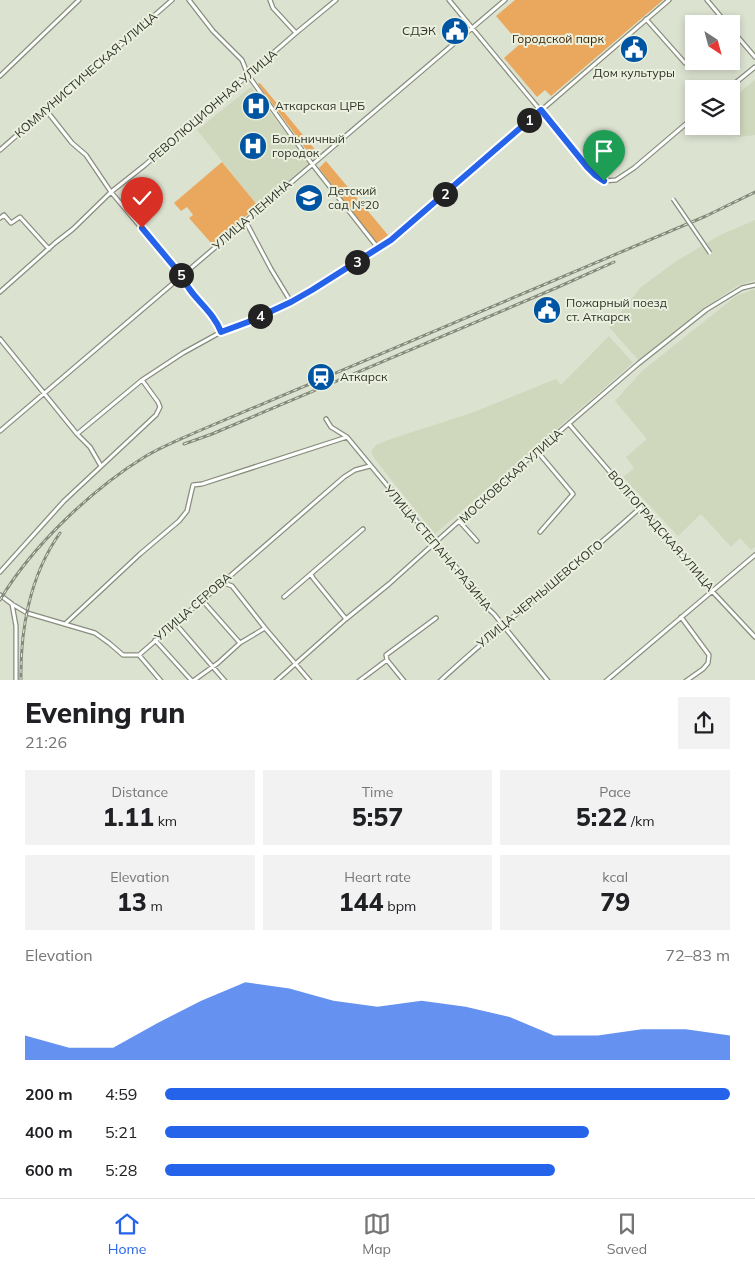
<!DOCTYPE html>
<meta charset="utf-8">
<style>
body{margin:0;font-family:Mulish,sans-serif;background:#f2f2f2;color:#202124;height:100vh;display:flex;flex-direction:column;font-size:19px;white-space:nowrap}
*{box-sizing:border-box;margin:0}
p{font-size:16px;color:#757577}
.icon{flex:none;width:28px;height:28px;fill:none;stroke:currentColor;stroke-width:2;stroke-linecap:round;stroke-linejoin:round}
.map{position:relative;height:680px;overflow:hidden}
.details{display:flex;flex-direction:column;background:#fff;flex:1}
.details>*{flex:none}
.needle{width:32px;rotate:144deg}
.tools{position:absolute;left:685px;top:15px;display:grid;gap:10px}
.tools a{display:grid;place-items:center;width:55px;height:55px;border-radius:0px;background:#fff;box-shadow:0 2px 8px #0003;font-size:25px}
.pin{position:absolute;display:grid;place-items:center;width:42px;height:42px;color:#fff;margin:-51px -21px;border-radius:50% 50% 50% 0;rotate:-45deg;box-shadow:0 0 5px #0007}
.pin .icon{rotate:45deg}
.km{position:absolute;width:25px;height:25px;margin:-12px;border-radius:50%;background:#222;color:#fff;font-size:14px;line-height:25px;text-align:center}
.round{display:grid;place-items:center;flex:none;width:52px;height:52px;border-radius:0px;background:#f2f2f2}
.head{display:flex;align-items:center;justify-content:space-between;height:85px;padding:0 25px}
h1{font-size:28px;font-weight:800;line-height:38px}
.stats{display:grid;grid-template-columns:repeat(3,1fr);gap:8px;height:85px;padding:5px 25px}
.stats div{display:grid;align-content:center;border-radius:0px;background:#f2f2f2;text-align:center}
.stats b{font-size:25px;font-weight:800}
.stats small{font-size:14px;font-weight:400}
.stats p{font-size:14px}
.chart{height:140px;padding:10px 25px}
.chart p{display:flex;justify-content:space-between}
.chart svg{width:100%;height:90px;margin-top:5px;fill:#2563eb;opacity:.7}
ul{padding:0 25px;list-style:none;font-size:16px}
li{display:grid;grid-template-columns:80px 60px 1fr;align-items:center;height:38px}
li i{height:12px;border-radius:6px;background:#2563eb}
.menu{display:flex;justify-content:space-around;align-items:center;height:70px;border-top:1px solid #e0e0e0;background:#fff;font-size:14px;color:#757577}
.menu a{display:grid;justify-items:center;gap:2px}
.menu .selected{color:#2563eb}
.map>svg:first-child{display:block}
.built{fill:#cfd7bd}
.green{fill:#e9a85d}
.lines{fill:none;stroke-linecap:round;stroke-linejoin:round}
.minor-casing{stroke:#888e7d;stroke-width:5.5}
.minor{stroke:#fff;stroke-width:3}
.rail-casing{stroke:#868a7d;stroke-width:3}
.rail{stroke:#eaf0dd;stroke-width:1;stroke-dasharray:4;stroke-linecap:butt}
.pedestrian-bridge-casing{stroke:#888e7d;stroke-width:5;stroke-linecap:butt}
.pedestrian-bridge{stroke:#fff;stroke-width:2.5}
.route-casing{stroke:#fff;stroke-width:10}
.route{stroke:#2563eb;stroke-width:6}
.labels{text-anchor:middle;stroke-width:4;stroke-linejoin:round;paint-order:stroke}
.poi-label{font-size:12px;fill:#2f322a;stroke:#eaf0dd;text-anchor:start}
.park-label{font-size:12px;fill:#3f2502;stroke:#eaf0dd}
.street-label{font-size:12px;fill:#2f322a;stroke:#eaf0dd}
</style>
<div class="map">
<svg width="755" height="681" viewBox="0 0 755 681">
<rect width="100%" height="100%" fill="#dce2d0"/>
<path class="built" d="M755,80V135L739,137L730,126H731V100Z
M251,87L309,163L258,206L197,130Z
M755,220V280L737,286L700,311L639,361L609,327L641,287L675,262L720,235Z
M755,289V547L751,550L740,538L731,547L701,514L678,536L623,477L634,468L626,457L647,439L615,401L642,371L736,296Z
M609,336L633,363L435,534L374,458L372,454V450L376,445L388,440L474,412L556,379L561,385Z"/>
<path class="green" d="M515,0H663L551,96L545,90L537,97L504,58L520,44L496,16Z
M260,83L317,152L311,156L258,84Z
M326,161L388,235L377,244L319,168Z
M222,162L258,206L212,244L189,218L193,215L187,207L181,211L174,203Z"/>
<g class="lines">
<defs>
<path id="minor" d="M189,0L213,31L242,60L248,75L312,164L378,248
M270,0L273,8L296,33
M449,0L588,168L595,175L604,181L616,180L634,168L694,117
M707,0L727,24
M646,19L685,63
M731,29L755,57
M0,76L79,0
M728,89L755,67
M46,110L72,143L86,155L111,192L182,276L184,282L218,325L221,332
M0,150L172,0
M0,218L4,215L11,223L20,217L49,249
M246,222L271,269L291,302
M0,292L55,243L73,229L111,192L145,165L296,33L336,0
M0,339L77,434
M326,419L331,427L347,437L434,542L478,592L482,603L494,614L548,681
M569,424L712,591L755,637
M0,431L505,0
M537,451L573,494L540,532
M101,466L90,447L77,434L142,380L183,353L221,332L248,322L291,302L312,290L391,240L669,0
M459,521L477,541
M0,572L64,501L156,415L160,407L158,402L142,380
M311,574L313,578L346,619
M222,582L232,586L265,628L310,681
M0,595L12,604L27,613L95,633L109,643L123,655H139L344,477L355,470L370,466
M284,597L363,529
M202,600L240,643
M12,604L16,626V681
M681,617L709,655L708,663L703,669L686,681
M175,623L225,681
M65,624L140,554L179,521L187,511L193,485L202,484L347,437
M155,640L192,681
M139,655L161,681
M387,660L404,681
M193,681L218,663L240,643L265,628
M276,681L346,619L389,584L537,451L638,364L706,310L742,288L755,285
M359,681L387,660L386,655L436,618
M440,681C505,621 575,567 640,508
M606,681L755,555"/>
</defs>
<use href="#minor" class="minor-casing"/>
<use href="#minor" class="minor"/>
<defs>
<path id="rail" d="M184,444L212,434L556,288L614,262
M0,600C32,546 92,489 146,456C161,447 178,440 194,433L706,216L755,192
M21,681C20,630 30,575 60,533"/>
</defs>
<use href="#rail" class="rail-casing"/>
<use href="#rail" class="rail"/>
<defs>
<path id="pedestrian-bridge" d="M673,199L710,253"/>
</defs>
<use href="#pedestrian-bridge" class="pedestrian-bridge-casing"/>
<use href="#pedestrian-bridge" class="pedestrian-bridge"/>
</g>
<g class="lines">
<defs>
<path id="route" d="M142,228L182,276C190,297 213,310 221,332L248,322L291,302L312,290L391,240L541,110L588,168L595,175L604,181"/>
</defs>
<use href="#route" class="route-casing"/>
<use href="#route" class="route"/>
</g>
<defs>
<symbol id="civic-disc" viewBox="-11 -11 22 22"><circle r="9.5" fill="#0055a3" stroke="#eaf0dd"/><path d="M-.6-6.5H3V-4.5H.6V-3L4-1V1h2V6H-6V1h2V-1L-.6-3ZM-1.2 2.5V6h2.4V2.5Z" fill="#fff"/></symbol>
<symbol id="hospital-disc" viewBox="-11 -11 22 22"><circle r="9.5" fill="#0055a3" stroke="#eaf0dd"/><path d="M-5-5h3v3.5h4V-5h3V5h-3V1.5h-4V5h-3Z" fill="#fff"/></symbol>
<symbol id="school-disc" viewBox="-11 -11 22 22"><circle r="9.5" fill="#0055a3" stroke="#eaf0dd"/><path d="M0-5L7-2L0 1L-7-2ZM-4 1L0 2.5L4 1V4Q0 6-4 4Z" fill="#fff"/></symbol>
<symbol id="station-disc" viewBox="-11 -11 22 22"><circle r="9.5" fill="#0055a3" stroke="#eaf0dd"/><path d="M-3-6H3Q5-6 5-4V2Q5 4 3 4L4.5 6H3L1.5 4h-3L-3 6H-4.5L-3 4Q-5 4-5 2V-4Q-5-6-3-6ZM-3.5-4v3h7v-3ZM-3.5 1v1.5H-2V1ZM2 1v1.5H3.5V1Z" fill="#fff"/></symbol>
</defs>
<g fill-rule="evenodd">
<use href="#civic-disc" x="439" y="15" width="32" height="32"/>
<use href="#civic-disc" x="618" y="33" width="32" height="32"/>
<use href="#hospital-disc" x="240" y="90" width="32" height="32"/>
<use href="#hospital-disc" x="237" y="130" width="32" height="32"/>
<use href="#school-disc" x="293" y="182" width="32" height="32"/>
<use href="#civic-disc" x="531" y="294" width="32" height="32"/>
<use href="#station-disc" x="305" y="361" width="32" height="32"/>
</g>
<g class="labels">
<g class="poi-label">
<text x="436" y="35" text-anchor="end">СДЭК</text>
<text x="634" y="77" text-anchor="middle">Дом культуры</text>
<text x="275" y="110">Аткарская ЦРБ</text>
<text x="272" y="143">Больничный<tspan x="272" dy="14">городок</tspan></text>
<text x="328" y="195">Детский<tspan x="328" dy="14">сад №20</tspan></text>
<text x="566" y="307">Пожарный поезд<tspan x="566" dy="14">ст. Аткарск</tspan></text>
<text x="340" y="381">Аткарск</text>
</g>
<g class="park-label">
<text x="558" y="43">Городской парк</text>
</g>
<g class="street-label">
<text transform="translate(86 75) rotate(-41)" y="4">КОММУНИСТИЧЕСКАЯ УЛИЦА</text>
<text transform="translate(213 106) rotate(-41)" y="4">РЕВОЛЮЦИОННАЯ УЛИЦА</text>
<text transform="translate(252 215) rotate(-41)" y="4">УЛИЦА ЛЕНИНА</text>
<text transform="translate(511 476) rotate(-42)" y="4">МОСКОВСКАЯ УЛИЦА</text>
<text transform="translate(661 531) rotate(49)" y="4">ВОЛГОГРАДСКАЯ УЛИЦА</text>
<text transform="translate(438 548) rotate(50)" y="4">УЛИЦА СТЕПАНА РАЗИНА</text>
<text transform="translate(540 594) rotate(-40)" y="4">УЛИЦА ЧЕРНЫШЕВСКОГО</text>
<text transform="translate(193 607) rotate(-41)" y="4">УЛИЦА СЕРОВА</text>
</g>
</g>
</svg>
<div class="tools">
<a><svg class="needle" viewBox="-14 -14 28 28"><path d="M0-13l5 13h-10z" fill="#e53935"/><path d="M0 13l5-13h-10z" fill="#757577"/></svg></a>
<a><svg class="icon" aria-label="layers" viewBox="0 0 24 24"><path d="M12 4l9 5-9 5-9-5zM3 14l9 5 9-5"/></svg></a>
</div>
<div class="pin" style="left:604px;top:181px;background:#1e9e55"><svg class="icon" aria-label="arrive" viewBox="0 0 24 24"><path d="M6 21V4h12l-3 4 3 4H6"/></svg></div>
<div class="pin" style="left:142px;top:228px;background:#d93025"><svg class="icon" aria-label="check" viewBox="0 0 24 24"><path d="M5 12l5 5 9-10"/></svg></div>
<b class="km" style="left:529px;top:120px">1</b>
<b class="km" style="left:445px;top:194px">2</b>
<b class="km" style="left:357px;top:262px">3</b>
<b class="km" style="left:260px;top:316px">4</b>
<b class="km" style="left:181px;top:275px">5</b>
</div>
<section class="details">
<div class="head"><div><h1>Evening run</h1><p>21:26</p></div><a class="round"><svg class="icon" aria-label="share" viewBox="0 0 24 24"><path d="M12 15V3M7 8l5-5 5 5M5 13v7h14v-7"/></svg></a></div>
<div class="stats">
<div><p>Distance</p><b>1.11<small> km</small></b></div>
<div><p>Time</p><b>5:57</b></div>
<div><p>Pace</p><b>5:22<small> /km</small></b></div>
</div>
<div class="stats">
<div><p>Elevation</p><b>13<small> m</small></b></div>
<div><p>Heart rate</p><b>144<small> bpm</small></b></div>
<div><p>kcal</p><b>79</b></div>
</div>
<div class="chart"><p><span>Elevation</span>72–83 m</p>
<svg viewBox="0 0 160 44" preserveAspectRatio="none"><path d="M0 44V32L10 38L20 38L30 26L40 15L50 6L60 9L70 15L80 18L90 15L100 18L110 23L120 32L130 32L140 29L150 29L160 32V44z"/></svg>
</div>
<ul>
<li><b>200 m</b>4:59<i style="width:100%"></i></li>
<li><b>400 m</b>5:21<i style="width:75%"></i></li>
<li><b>600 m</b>5:28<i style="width:69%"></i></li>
</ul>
</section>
<nav class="menu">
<a class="selected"><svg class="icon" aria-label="home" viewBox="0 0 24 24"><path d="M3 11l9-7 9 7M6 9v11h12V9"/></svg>Home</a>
<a><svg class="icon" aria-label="map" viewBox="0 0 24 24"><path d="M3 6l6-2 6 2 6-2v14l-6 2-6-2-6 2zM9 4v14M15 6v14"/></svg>Map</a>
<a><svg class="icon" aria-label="saved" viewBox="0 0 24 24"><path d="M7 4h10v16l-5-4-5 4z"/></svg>Saved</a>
</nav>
